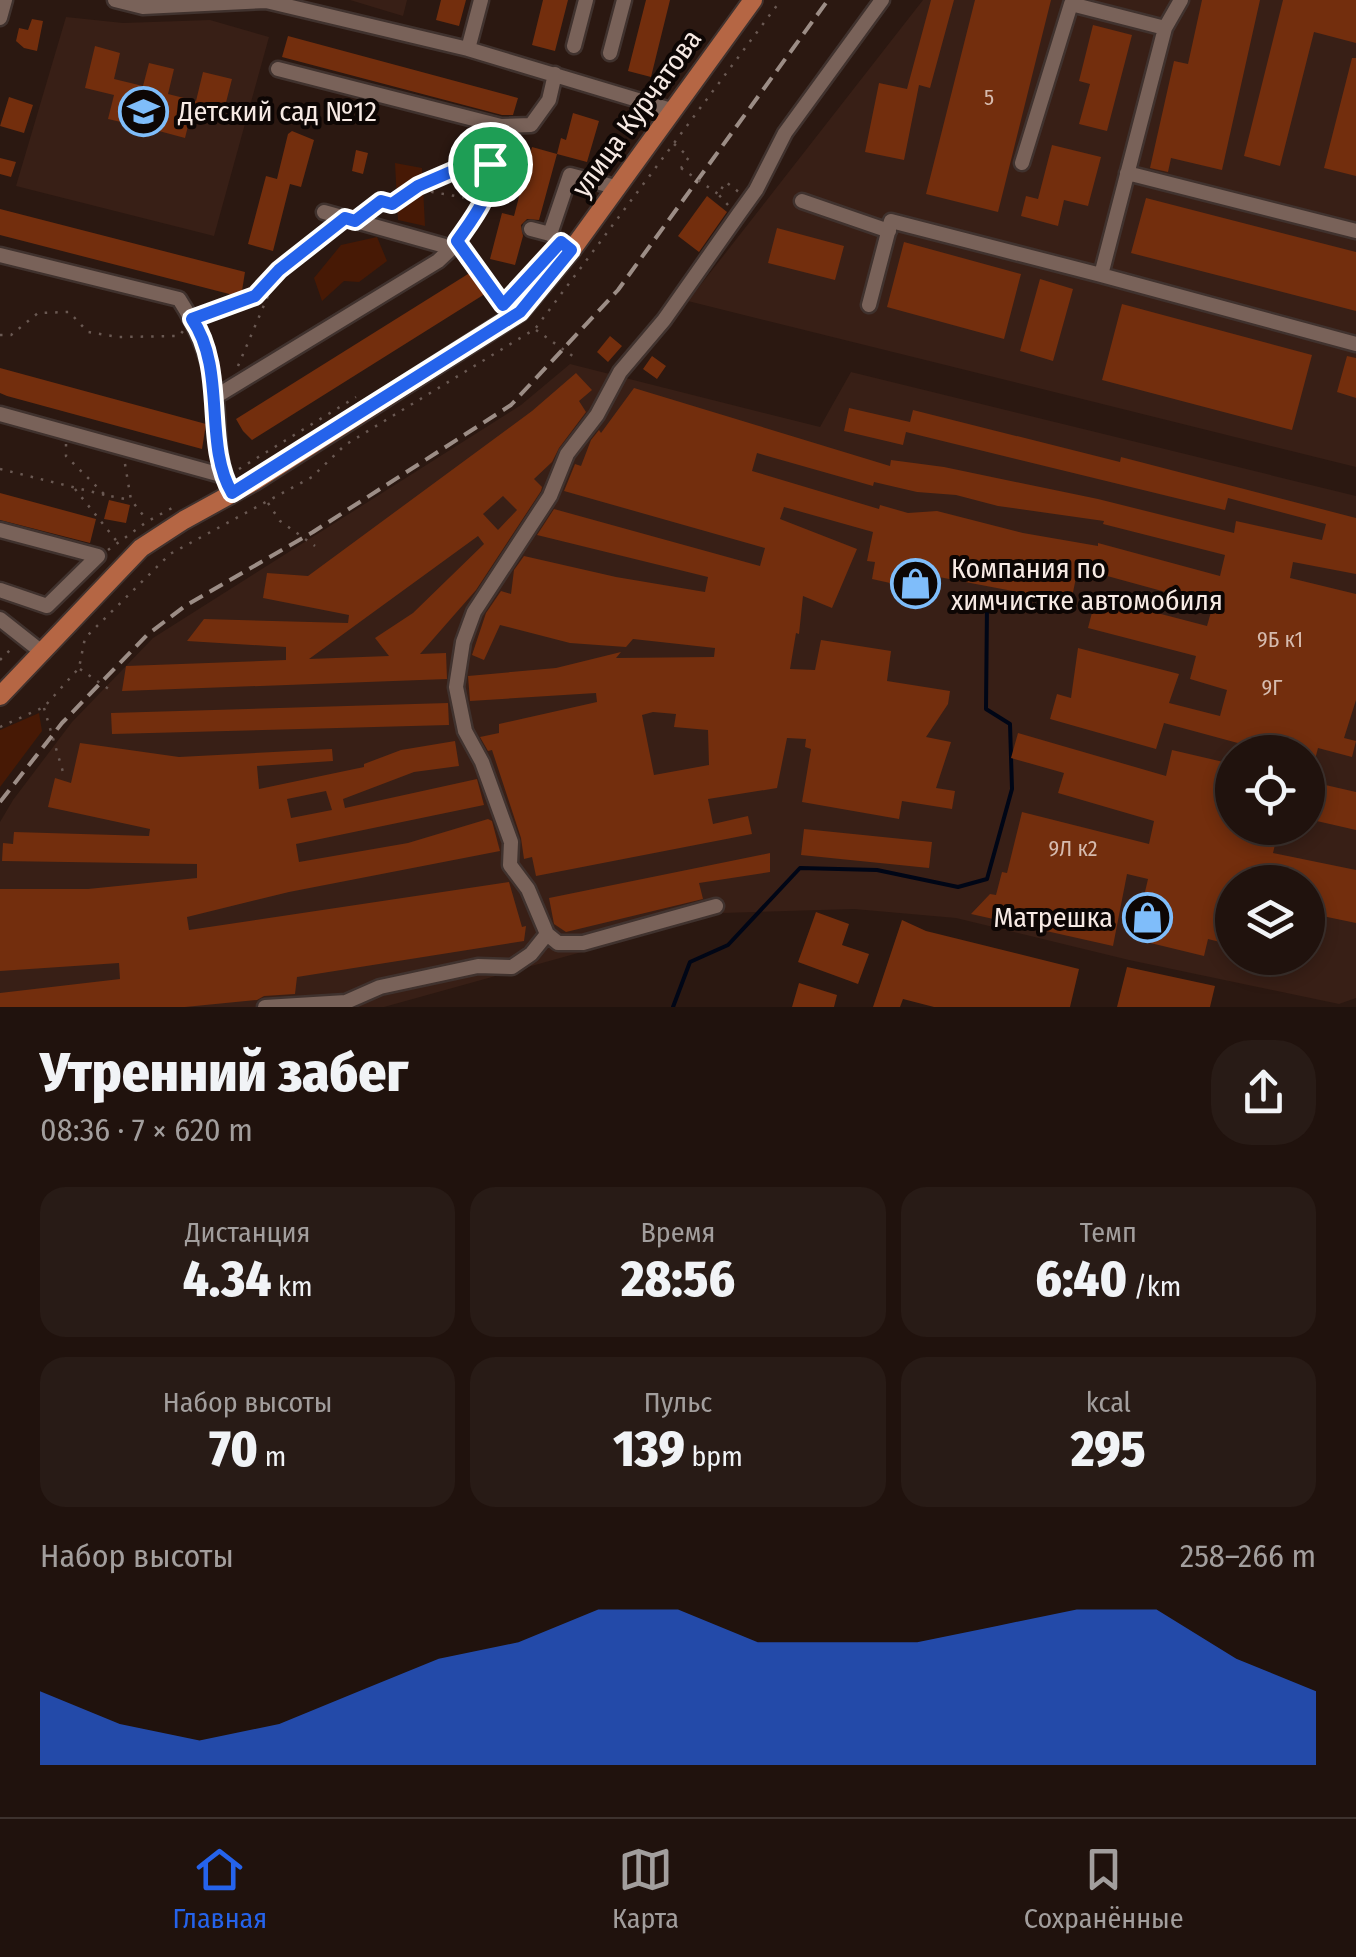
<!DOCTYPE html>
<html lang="ru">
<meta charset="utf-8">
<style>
body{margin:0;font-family:"Fira Sans Condensed",sans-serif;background:#281b16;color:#f1f3f6;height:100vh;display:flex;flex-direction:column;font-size:38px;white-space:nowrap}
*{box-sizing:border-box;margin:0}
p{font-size:32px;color:#a29e9d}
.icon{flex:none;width:55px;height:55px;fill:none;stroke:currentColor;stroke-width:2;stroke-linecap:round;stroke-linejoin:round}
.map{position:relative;height:1007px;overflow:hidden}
.details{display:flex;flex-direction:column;background:#20120d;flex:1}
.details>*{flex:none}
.fabs{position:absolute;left:1215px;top:735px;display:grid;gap:20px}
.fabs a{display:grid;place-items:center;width:110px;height:110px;border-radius:50%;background:#20120d;box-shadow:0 5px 15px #0003,0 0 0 2px #3d322e;font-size:50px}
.pin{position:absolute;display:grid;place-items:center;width:85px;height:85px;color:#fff;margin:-42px;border:5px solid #fff;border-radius:50%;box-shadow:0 2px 10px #0007}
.round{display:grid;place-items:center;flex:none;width:105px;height:105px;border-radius:40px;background:#281b16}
.overview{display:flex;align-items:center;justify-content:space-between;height:170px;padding:0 40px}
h1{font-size:55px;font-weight:800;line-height:75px}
.stats{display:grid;grid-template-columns:repeat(3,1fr);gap:15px;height:170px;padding:10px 40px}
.stats div{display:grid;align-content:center;border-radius:25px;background:#281b16;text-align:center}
.stats b{font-size:50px;font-weight:800}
.stats small{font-size:28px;font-weight:400}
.stats p{font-size:28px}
.chart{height:280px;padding:20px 40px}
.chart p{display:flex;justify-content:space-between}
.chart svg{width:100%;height:180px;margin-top:10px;fill:#2563eb;opacity:.7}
.menu{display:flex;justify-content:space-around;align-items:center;height:140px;border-top:2px solid #3d322e;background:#20120d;font-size:28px;color:#a29e9d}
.menu a{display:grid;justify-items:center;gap:5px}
.menu .active{color:#2563eb}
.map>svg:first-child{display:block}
.built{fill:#381f16;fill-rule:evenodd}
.green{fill:#471905}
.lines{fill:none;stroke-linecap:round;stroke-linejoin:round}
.stream{stroke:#000616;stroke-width:4}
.building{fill:#732e0d;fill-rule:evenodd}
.minor-casing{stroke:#40322e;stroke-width:19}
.major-casing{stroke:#40322e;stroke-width:22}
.path{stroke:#6a5953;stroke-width:2.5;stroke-dasharray:2.5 8;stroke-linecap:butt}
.minor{stroke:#796259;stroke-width:14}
.major{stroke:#b56644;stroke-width:18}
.rail{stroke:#9c8d86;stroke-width:4;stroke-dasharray:15 8;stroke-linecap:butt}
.path-bridge{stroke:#6a5953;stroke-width:2.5;stroke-dasharray:2.5 8;stroke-linecap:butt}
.route-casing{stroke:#fff;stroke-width:20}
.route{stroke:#2563eb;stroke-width:12}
.labels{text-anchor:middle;stroke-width:8;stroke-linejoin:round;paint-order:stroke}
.number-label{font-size:22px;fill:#d6bbae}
.poi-label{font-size:28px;fill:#f7eae4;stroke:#0d0604;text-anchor:start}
.street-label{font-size:28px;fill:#f7eae4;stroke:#0d0604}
</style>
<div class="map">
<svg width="1356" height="1007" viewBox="0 0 1356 1007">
<rect width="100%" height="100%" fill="#2b1811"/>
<path class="built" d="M350,0H407L403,16Z
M923,0H1356V467L688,301Z
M66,17L123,23L210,20L269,37L214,236L16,186Z
M570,364L820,427L851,372L1356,496V998L1339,1004L1129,960L956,918L854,909L722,913L384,1007H0V822L13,800L72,722L153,638L521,405ZM1232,752H1308V828H1232ZM1232,882H1308V958H1232Z"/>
<path class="green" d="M395,163L422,168L425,226L398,220Z
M377,237L387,261L359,282L344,281L322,301L314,278L341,245Z
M39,713L42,731L0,787V730Z"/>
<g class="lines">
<path class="stream" d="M673,1007L690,962L728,945L800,868L877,870L958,887L987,879L1012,789L1010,724L986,709L987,605"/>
</g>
<path class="building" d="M441,0H466L459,26L436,20Z
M543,0H568L555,51L532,45Z
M646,0H670L651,77L628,71Z
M931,0H954L930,88L919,85L904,160L865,152L879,83L907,89Z
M975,0H1051L998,212L926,194Z
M1202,0H1260L1222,170L1171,158L1168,172L1150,168L1174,61L1188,64Z
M1283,0H1356V43L1314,32L1280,166L1244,156Z
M32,19L43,21L37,51L24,48L16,41L19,28L28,30Z
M1093,25L1132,35L1107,131L1079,124L1090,84L1079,81Z
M288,36L518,98L513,115H502L282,57Z
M95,46L120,53L114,79L143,86L149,63L174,69L168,94L196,101L203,72L232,79L221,122L191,114L185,138L159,131L165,108L140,101L134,125L108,119L114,95L85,88Z
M1352,58H1356V176L1324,168Z
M9,97L33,105L24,133L0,126Z
M573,113L599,121L587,162L557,154L561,138L566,140Z
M292,131L314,140L301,187L290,184L273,251L248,244L266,176L277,179L288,134Z
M1052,145L1101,157L1088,206L1064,200L1058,226L1021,216L1026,196L1038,199Z
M532,147L557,154L539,220L527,219L521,225L523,236L515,265L490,259L502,213L514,216Z
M356,150L368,153L363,174L352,171Z
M0,158L16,162L11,177L0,174Z
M707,196L727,212L699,252L678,236Z
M1146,198L1356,252V311L1131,253Z
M0,209L245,272L241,297L0,235Z
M777,228L844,246L835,280L768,263Z
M904,242L1021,274L1004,339L887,307Z
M476,269L488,292L252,440L243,431L236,419Z
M1040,279L1073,289L1053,361L1020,351Z
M1122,304L1312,355L1292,430L1102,380Z
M610,336L622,346L608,362L597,352Z
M652,356L666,366L657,379L643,369Z
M1347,356L1356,358V398L1337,392Z
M0,368L206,424L202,449L7,396L0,393Z
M576,373L592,390L579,401L586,412L559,448L552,462L534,479L542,487L541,491L476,590L420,654L446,653L447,679L122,691L126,666L286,660V647L187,641L204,619L348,623L349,615L263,598L267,573L308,576L532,411ZM503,496L517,510L498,530L483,514ZM478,536L484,544L413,613L375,638L389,656L309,659Z
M634,388L890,466L891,460L944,467L1098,499L1234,533L1236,521L1322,540L1326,524L1228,498L1225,510L906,432L903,445L844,431L849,408L910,422L913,410L1120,462L1121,457L1356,518V574L1293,562L1290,578L1356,594V700L1344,738L1356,741L1352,757L1318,748L1311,775H1308V752H1271L1164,723L1156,749L1050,719L1057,694L1071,698L1078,648L1179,674L1169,703L1220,716L1227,690L1190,679L1196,656L1088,628L1096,597L1207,626L1213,605L1078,568L1071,602L923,574L921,590L908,587L872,579L875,562L867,561L873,532L784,507L780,519L857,549L832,608L803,596L799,634L796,633L790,669L815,670L821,640L891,651L887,681L950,691L948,704L926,737L951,742L936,788L955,791L952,809L902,801L899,819L802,802L811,749L805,747L806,739L787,738L777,788L708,799L713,824L748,816L752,834L536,876L532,857L524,859L521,838L492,750L488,751L480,737L499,733V724L597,702L596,693L470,701L468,676L556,668L621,652L616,658L714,657L715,648L633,639L626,647L570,643L500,625L484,660L472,655L486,613L501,591L511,594L514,570L524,556L616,577L705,592L708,577L537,535L554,509L760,566L765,548L564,491L575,464L581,466L591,440L599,430L601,433ZM757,453L873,486L874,482L917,492L956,495L998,506L1104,521L1103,524L1225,555L1220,576L1098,543V546L1023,533L937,511L908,513L880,505L879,509L752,471ZM653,712L676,714L674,727L708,730L709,765L654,775L642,715Z
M0,493L96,519L90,543L0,520Z
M109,500L130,505L126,523L104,519Z
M448,703L449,725L112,734L111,713Z
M1018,733L1166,776L1172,750L1232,764V828H1279L1273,853L1356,870V923L1308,913V882H1232V945L1208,939L1204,956L1134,939L1148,879L1127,874L1113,946L971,914L990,894L996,895L1002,872L1007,873L1022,812L1149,844L1154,821L1058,793L1064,773L1011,758Z
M455,741L459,766L414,772L343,799L345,808L477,779L484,805L296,844L299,862L408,843L488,819L492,821L500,851L289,892L187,917L189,930L509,882L522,927L526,926L524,941L297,977L295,994L264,996L257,1000L185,1007H0V993L120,979L119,963L0,971V889H88L197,878V864L2,861L3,843L13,844L14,832L149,836L150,829L48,807L55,778L71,783L80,743L179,757L332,749L333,761L257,766L259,789L364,767V764L401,750ZM326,791L332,810L291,818L287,799Z
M1308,781L1356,792V830L1308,819Z
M804,829L932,842L929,868L801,855Z
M770,853V872L699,883L703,899L566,932L554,924L549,898Z
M816,912L849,924L842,945L869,954L858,984L798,962Z
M902,920L926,931L1079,969L1070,1007H934L903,999L900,1007H873Z
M1127,967L1215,986L1210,1007H1117Z
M799,983L837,995L834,1007H792Z"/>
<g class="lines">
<defs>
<path id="minor" d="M115,0L143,7L266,1L468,49L671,110
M0,18L5,0
M574,46L586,0
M468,49L481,0
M610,53L624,0
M278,69L501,126L531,125L549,100L555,74
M1022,163L1071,4L1165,28
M1127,173L1356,231
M802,201L889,231
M324,212L452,248
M531,229L550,234L571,251
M550,234L570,175L615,187
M0,255L179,299C200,331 212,364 216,402C219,434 216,465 233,493
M1101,275L1356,344
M869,305L891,221L1101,275L1165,28L1181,0
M215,397L438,261L452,248L480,208L492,177L489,152L501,126
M0,414L221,475
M0,530L98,556L47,606L0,590
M0,619L43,653
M547,934L558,943H583L716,906
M265,1007L346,1002L380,987L478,966L512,967L531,954L547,934L528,889L510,865L511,842L482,762L465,731L456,687L463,642L474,612L550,496L567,454L597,415L620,372L664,320L738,215L756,190L785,133L882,0"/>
<path id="major" d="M0,696L141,548L184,520L255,481L520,312L571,251L753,0"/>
</defs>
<use href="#minor" class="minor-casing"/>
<use href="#major" class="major-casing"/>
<path class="path" d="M674,144L689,157L681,168
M429,181L432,192L467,198
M728,205L718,194L726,182L740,193
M370,210L381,201L392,204C416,187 449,163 479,163
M468,253L503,304
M205,315L255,296L279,270
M536,330L574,357
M0,335H11L38,313L69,312L88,332L118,337L179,336L183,331
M238,366L279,270L333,229
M66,444V456L105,495L131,500
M125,464L131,500L147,520
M0,469L105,495
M239,469L356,397
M75,489L119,544
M268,503L280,521L315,546
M108,550L148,521L172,508
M0,660L11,649
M80,669L110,690
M44,708L63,772
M0,727L44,707L79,668L85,638L170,554L312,477L345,445L535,329L781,0"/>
<use href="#minor" class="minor"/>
<use href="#major" class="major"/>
<path class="rail" d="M0,802L62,723L147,635L185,606L313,532L511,405L618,290L828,0"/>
<path class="path-bridge" d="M681,168L718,194"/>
</g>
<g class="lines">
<defs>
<path id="route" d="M469,164H490C494,193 473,218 457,241L503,305L561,242L571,250L520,312L232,493C203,444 227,370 192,319L255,296L279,270L345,218L355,221L381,201L392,204L418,186Z"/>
</defs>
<use href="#route" class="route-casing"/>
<use href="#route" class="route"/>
</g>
<defs>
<symbol id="school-ring" viewBox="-11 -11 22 22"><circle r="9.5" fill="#0d0604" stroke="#7fbdfa" stroke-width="1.5"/><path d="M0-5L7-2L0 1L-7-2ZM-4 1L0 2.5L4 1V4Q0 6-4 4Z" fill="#7fbdfa"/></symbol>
<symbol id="shop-ring" viewBox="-11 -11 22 22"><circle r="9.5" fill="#0d0604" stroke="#7fbdfa" stroke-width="1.5"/><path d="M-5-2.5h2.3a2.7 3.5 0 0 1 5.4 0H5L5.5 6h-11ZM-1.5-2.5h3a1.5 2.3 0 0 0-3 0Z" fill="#7fbdfa"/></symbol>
</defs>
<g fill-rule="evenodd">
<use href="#school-ring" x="116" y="84" width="55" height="55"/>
<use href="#shop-ring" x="888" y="556" width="55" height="55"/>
<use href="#shop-ring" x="1120" y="890" width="55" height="55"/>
</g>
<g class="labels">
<g class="number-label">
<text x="989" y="105">5</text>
<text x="1280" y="647">9Б к1</text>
<text x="1272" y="695">9Г</text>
<text x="1073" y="856">9Л к2</text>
</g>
<g class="poi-label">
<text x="178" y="121">Детский сад №12</text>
<text x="951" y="578">Компания по<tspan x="951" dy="32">химчистке автомобиля</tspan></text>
<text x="1113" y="927" text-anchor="end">Матрешка</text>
</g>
<g class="street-label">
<text transform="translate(636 113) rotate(-54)" y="10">улица Курчатова</text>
</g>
</g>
</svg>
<div class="fabs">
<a><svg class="icon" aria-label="locate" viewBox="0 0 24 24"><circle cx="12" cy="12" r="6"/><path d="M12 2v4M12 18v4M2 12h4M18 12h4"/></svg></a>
<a><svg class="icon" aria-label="layers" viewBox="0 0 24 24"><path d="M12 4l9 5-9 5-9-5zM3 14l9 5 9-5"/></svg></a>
</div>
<div class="pin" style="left:490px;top:164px;background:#1e9e55"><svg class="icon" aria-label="arrive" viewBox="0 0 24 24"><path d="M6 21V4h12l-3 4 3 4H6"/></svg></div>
</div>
<section class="details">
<div class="overview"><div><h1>Утренний забег</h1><p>08:36 · 7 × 620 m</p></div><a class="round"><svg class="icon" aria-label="share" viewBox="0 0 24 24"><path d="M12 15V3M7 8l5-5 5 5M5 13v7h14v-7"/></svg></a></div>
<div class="stats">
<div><p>Дистанция</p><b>4.34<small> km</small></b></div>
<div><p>Время</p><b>28:56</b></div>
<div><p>Темп</p><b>6:40<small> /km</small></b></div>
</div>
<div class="stats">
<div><p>Набор высоты</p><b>70<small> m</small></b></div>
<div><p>Пульс</p><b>139<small> bpm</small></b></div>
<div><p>kcal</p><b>295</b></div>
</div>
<div class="chart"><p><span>Набор высоты</span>258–266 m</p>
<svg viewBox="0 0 160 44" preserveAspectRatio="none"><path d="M0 44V26L10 34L20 38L30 34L40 26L50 18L60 14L70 6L80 6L90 14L100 14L110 14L120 10L130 6L140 6L150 18L160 26V44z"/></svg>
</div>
</section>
<nav class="menu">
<a class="active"><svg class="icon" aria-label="home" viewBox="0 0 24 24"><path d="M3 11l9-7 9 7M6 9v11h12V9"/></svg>Главная</a>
<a><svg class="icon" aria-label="map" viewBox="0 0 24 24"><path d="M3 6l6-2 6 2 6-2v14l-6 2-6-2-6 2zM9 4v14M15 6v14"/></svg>Карта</a>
<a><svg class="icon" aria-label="saved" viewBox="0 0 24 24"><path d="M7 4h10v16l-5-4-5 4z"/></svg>Сохранённые</a>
</nav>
